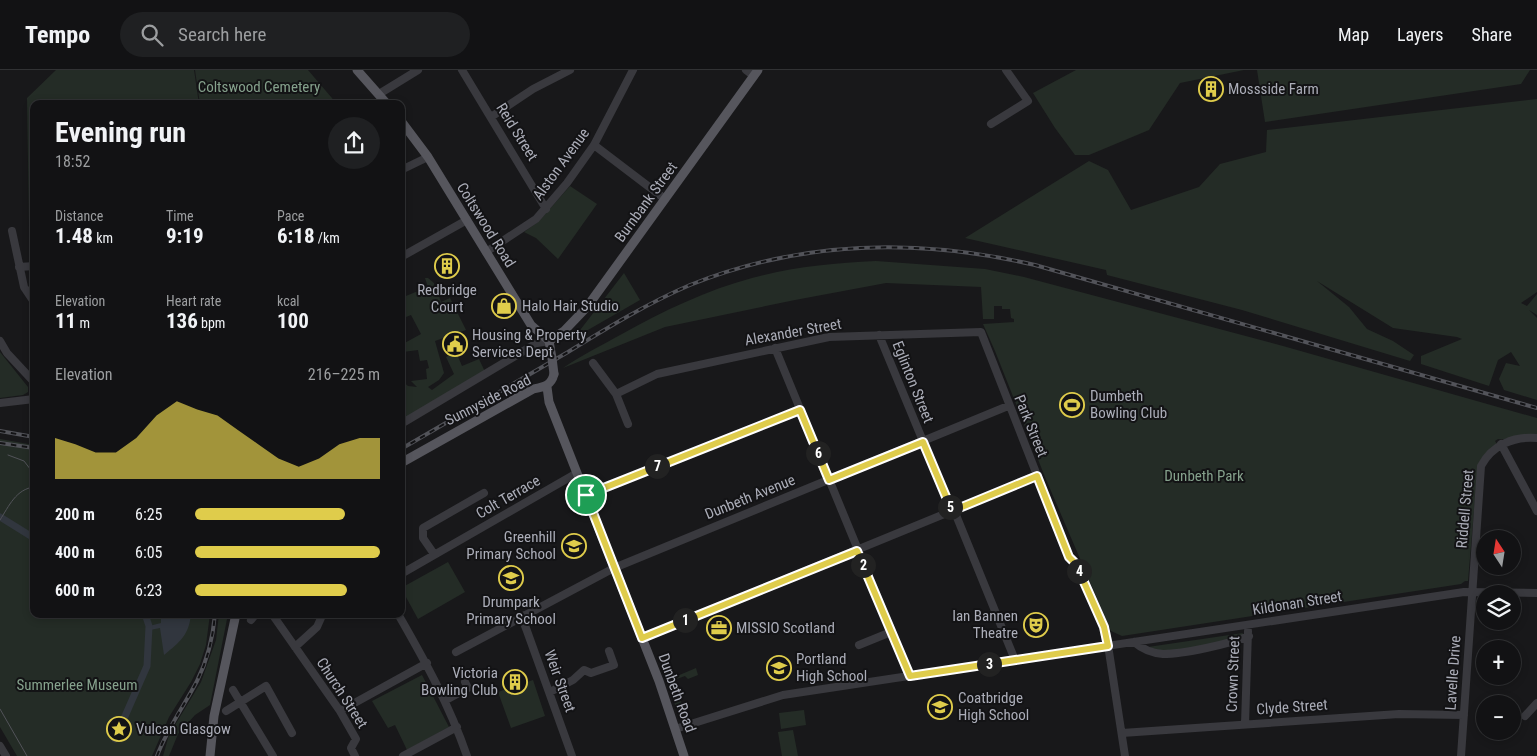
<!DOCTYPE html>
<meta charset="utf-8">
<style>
body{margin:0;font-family:"Roboto Condensed",sans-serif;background:#1f2022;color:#f1f3f6;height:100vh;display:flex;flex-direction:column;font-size:19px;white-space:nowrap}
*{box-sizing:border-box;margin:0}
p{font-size:16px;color:#9c9ea0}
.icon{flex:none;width:28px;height:28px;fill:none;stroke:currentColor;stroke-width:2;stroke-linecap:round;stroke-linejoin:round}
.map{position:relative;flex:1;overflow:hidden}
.side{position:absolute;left:30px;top:30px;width:375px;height:518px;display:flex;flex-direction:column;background:#121214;border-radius:10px;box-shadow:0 2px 8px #0003,0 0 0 1px #313234}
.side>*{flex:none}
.needle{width:32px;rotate:348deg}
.buttons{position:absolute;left:1476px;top:460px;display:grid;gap:10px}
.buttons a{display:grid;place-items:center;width:45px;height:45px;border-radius:50%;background:#121214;box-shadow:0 2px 8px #0003,0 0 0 1px #313234;font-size:25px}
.pin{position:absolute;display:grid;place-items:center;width:42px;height:42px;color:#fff;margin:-21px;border:2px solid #fff;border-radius:50%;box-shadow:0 1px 5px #0007}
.km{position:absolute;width:25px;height:25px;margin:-12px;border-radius:50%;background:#222;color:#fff;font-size:14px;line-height:25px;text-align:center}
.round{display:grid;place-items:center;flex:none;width:52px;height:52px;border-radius:26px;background:#1f2022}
.head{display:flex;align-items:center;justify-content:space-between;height:85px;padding:0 25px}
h1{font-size:28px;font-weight:700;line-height:38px}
.figures{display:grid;grid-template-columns:repeat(3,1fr);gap:8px;height:85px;padding:5px 25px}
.figures div{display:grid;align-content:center}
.figures b{font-size:21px;font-weight:700}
.figures small{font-size:14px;font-weight:400}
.figures p{font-size:14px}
.chart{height:140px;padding:10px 25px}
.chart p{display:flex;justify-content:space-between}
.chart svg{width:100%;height:90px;margin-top:5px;fill:#dfcc4b;opacity:.7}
ul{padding:0 25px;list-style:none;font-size:16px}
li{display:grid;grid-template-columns:80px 60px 1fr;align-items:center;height:38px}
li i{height:12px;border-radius:6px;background:#dfcc4b}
header{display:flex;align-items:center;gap:30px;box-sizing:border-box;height:70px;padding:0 25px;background:#121214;border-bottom:1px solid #313234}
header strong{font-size:24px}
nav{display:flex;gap:28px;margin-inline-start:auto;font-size:18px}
.search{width:350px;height:45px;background:#1f2022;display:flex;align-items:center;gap:12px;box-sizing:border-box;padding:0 18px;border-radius:28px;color:#9c9ea0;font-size:19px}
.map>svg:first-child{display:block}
.green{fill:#242c26}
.water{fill:#31363e}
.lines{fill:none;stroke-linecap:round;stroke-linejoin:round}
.canal{stroke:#31363e;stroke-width:7}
.minor{stroke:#39393e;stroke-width:8}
.major{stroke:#56565d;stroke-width:9}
.tram{stroke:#525359;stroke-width:1}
.rail-casing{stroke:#525359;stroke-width:4}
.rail{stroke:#131315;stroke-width:2;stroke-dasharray:5.5;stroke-linecap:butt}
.major-bridge{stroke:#56565d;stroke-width:9}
.route-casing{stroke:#fff;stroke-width:10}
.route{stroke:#dfcc4b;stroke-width:6}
.labels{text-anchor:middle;stroke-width:4;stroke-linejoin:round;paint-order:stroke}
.park-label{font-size:15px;fill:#85a18c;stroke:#131315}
.poi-label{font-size:15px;fill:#abadb8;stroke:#131315;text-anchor:start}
.street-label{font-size:15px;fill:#abadb8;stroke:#131315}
</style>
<header>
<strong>Tempo</strong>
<div class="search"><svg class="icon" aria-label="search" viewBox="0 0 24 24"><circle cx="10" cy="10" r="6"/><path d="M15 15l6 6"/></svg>Search here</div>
<nav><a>Map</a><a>Layers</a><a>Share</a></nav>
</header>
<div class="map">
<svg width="1537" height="686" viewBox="0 0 1537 686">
<rect width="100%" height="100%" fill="#18181a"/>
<path class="green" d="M56,0H194L199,34H34V155L29,156L27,28Z
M195,0H308L337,34H200Z
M1076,0H1244L1180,13L1149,60L1089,85H1075L1055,58L1033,23Z
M1257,0H1530L1521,14L1265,52Z
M1537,29V222L1521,233L1527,236L1537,224V245L1529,240L1537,248V330L1504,320L1499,309L1506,293L1520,296L1511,282L1498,290L1489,316L1421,294V286L1462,269L1457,267L1393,258L1317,211L1349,237L1367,259L1393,271L1414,285L1410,291L1242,240L1107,205L1106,200L965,168L1089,91L1108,100L1131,140L1199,117L1220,94L1266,82L1267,60Z
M570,116L597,134L558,189L536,168L524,162L538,152Z
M876,191L985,199L1024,207L1283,276L1537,348V364C1527,364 1504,371 1498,369L1495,371L1497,374L1485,384L1478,394L1468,511H1465L1461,514L1122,566L1111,561L1045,407L995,281L983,254L1014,252V249L1011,248L1010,239H1002V236H994V249H983L981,217L886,213L795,230L665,257L563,298C582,285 602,275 622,264C663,241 707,220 752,208C792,197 834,193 876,191Z
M624,203L640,230L574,268Z
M425,208H428L434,213V219L438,223L441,232L450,228L466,260L435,271L444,303L439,310L428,317L432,320L454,304L446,287L456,282L462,296L479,289L486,304L401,354V310L408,316L417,317L411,311L427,309L426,299L429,298L427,290L420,291L418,280L403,282L404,291L401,292V275L421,264L411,245L401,249V228L428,217Z
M0,282L28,317V322L23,325L0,328Z
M0,369L34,375V544H210L206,575L200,594L191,612L169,647L152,686H17L0,657Z
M448,492L465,522L418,549L401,518Z
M219,544H228L210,635L195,645L178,664L169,686H163L169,665L201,612L216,570Z
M1243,563L1241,567L1188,579L1163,581L1148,577Z
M696,598L698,605L688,609L685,606L671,611L670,609Z
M422,605L449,657L407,680L395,655L388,658L372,631Z
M533,610L545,646L511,658L498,622Z
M675,614L684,640L677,641L669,616Z
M804,640L806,655L781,659L779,643Z
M793,660L798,686H782L778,662Z"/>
<path class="water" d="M161,544H191C189,565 180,572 164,585L160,558L150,560L149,556L161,553Z"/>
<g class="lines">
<path class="canal" d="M0,447L34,468
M115,669L147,596L149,556L145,544"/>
<path class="minor" d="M462,0L546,139
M746,0L754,6
M379,24L418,0
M491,47L533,19L570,0
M991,54L1028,31L1006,0
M594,75L665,129
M401,100L428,87
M12,161L24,217L34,232
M486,182L536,149L567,113L594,75L633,0
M401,187L467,150
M19,197L34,196
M879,265L952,441L956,445L1015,590
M0,271L7,283L34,312
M775,278L910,606
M593,293L616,324
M0,333L34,329
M401,354L537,273L549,271
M628,354L616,324L657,304L829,267L981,262L1069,487L1076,494L1106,562L1125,686
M1501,374L1537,441
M586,425L800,340
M434,484L423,468V458L484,423
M401,504L577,403
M272,544L340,641L356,669L351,678L355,686
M398,544C425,591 449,634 467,686
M525,545L524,553L527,561L572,686
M251,550L256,544
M642,568L1037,406
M1134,572C1142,579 1152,583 1163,584C1184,584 1229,574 1249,566
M859,575L891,562
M295,577L317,557L321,548L318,544
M456,582L614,498L1008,336
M233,620L273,686
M550,622L573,610L584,600L591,603L614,595L609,581
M446,630L468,618L465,612
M226,641L266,616L292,663
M340,641L427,593
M1525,646L1537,633
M1245,654L1248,561
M675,659L783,625L1464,522L1537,523
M1122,663L1399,644L1464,645
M0,676L6,686
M403,686L457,657
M1461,686L1481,396C1492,375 1514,366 1537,368"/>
<path class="major" d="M357,0L387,34
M401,51L428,87L531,255L549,271
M549,271L564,261L587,237L758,0
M549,271L552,288
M547,317L549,332L659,611L684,686
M401,393L533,319C544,317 551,316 554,304
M210,686L214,646L236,544"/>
<path class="tram" d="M8,385L24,391L34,404
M0,450C9,436 16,419 34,417
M0,639L27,686"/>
<defs>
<path id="rail" d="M0,361L34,367
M0,373L34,378
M401,379C457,347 512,314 568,282C607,258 648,233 690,215C802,170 919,168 1035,195L1537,338
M157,686C167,659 184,636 197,611C208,589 213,567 215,544"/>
</defs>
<use href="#rail" class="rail-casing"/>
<use href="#rail" class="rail"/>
<path class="major-bridge" d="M552,288L554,304"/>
</g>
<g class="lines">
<defs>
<path id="route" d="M800,340L829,410L923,372L952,441L1037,406L1069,487L1076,494L1104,557L1108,576L910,606L857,481L642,568L586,425Z"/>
</defs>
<use href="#route" class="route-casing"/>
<use href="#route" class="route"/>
</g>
<defs>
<symbol id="building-ring" viewBox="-11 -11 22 22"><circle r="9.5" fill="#131315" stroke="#dfcc4b" stroke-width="1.5"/><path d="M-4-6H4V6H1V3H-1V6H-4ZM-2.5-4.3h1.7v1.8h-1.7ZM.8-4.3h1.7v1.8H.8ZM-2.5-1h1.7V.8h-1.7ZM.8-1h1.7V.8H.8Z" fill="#dfcc4b"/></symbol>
<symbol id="shop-ring" viewBox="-11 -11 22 22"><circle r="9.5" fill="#131315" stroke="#dfcc4b" stroke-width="1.5"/><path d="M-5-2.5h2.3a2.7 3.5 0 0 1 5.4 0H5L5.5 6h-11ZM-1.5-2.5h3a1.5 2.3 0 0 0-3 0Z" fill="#dfcc4b"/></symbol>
<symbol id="civic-ring" viewBox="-11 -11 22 22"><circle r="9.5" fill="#131315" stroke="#dfcc4b" stroke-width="1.5"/><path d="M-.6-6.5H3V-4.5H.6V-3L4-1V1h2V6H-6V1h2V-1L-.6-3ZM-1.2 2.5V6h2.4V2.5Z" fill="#dfcc4b"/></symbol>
<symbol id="stadium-ring" viewBox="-11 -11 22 22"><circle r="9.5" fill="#131315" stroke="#dfcc4b" stroke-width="1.5"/><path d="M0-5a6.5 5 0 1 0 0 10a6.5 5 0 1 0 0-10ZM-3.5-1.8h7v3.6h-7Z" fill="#dfcc4b"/></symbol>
<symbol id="school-ring" viewBox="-11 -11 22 22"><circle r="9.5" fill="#131315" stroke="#dfcc4b" stroke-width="1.5"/><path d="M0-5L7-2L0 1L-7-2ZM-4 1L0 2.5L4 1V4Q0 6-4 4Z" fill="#dfcc4b"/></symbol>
<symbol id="theatre-ring" viewBox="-11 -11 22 22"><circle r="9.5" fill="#131315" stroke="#dfcc4b" stroke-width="1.5"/><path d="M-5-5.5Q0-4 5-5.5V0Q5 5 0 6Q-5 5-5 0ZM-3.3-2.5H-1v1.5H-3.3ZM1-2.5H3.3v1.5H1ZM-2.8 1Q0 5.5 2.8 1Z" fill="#dfcc4b"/></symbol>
<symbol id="office-ring" viewBox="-11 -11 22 22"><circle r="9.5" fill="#131315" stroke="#dfcc4b" stroke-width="1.5"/><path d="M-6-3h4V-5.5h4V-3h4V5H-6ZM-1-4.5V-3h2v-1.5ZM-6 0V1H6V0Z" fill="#dfcc4b"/></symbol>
<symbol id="sight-ring" viewBox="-11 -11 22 22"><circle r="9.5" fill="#131315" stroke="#dfcc4b" stroke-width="1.5"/><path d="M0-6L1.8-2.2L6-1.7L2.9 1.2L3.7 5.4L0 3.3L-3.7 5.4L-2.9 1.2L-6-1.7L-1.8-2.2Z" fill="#dfcc4b"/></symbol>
</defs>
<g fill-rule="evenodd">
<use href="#building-ring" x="1197" y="5" width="28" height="28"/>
<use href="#building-ring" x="433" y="182" width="28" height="28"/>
<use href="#shop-ring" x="490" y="222" width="28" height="28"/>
<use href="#civic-ring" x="441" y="260" width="28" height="28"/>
<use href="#stadium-ring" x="1058" y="321" width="28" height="28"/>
<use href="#school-ring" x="560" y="462" width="28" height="28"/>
<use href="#school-ring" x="497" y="494" width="28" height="28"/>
<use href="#theatre-ring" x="1022" y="541" width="28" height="28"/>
<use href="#office-ring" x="705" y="544" width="28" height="28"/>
<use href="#school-ring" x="765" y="584" width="28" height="28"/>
<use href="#building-ring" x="501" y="598" width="28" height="28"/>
<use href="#school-ring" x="926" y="623" width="28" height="28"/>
<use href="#sight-ring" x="105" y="645" width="28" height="28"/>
</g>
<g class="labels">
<g class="park-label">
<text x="259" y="22">Coltswood Cemetery</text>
<text x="1204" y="411">Dunbeth Park</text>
<text x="77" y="620">Summerlee Museum</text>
</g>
<g class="poi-label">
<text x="1228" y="24">Mossside Farm</text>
<text x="447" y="225" text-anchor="middle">Redbridge<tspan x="447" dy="17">Court</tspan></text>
<text x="522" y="241">Halo Hair Studio</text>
<text x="472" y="270">Housing &amp; Property<tspan x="472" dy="17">Services Dept</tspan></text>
<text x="1090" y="331">Dumbeth<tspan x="1090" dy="17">Bowling Club</tspan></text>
<text x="556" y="472" text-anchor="end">Greenhill<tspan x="556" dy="17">Primary School</tspan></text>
<text x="511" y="537" text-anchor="middle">Drumpark<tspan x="511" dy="17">Primary School</tspan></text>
<text x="1018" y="551" text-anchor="end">Ian Bannen<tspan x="1018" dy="17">Theatre</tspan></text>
<text x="736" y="563">MISSIO Scotland</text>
<text x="796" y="594">Portland<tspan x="796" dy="17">High School</tspan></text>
<text x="498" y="608" text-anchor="end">Victoria<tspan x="498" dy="17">Bowling Club</tspan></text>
<text x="958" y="633">Coatbridge<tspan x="958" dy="17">High School</tspan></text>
<text x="136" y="664">Vulcan Glasgow</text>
</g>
<g class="street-label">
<text transform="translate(517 62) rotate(58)" y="5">Reid Street</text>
<text transform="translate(561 94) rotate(-54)" y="5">Alston Avenue</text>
<text transform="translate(646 132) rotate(-54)" y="5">Burnbank Street</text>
<text transform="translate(486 155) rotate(58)" y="5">Coltswood Road</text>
<text transform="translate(793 262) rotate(-10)" y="5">Alexander Street</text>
<text transform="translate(913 312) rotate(68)" y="5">Eglinton Street</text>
<text transform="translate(488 330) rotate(-27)" y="5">Sunnyside Road</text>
<text transform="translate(1031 356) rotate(68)" y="5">Park Street</text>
<text transform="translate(508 427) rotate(-30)" y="5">Colt Terrace</text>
<text transform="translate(750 427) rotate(-22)" y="5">Dunbeth Avenue</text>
<text transform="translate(1465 439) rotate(-85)" y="5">Riddell Street</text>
<text transform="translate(1297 533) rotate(-9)" y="5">Kildonan Street</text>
<text transform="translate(1453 603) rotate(-86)" y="5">Lavelle Drive</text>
<text transform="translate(1233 604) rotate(-88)" y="5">Crown Street</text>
<text transform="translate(560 611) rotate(70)" y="5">Weir Street</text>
<text transform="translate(342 623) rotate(57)" y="5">Church Street</text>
<text transform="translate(677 623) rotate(70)" y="5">Dunbeth Road</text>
<text transform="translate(1292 637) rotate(-4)" y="5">Clyde Street</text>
</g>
</g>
</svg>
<div class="buttons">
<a><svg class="needle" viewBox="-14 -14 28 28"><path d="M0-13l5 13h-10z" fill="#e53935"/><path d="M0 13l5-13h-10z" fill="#9c9ea0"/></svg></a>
<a><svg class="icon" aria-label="layers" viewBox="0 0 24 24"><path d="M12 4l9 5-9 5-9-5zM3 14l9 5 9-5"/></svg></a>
<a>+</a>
<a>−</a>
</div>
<div class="pin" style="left:586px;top:425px;background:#1e9e55"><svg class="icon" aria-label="arrive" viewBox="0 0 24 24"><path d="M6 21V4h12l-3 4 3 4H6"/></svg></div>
<b class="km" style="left:685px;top:550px">1</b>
<b class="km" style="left:863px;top:495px">2</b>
<b class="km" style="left:989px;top:594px">3</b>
<b class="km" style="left:1079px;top:501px">4</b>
<b class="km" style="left:950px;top:437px">5</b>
<b class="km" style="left:818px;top:383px">6</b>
<b class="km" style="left:657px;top:396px">7</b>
<section class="side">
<div class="head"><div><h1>Evening run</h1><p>18:52</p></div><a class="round"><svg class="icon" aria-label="share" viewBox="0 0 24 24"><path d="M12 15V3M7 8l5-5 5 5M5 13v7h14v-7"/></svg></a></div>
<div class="figures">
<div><p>Distance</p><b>1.48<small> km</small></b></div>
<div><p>Time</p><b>9:19</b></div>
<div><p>Pace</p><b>6:18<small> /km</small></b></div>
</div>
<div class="figures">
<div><p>Elevation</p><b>11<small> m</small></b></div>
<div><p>Heart rate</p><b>136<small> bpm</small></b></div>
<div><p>kcal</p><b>100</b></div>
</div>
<div class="chart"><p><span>Elevation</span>216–225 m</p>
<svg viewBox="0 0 160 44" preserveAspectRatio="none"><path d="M0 44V24L10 27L20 31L30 31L40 24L50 13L60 6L70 10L80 13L90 20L100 27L110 34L120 38L130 34L140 27L150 24L160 24V44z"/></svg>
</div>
<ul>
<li><b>200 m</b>6:25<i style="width:81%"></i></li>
<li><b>400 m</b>6:05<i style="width:100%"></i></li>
<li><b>600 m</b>6:23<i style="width:82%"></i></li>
</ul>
</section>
</div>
